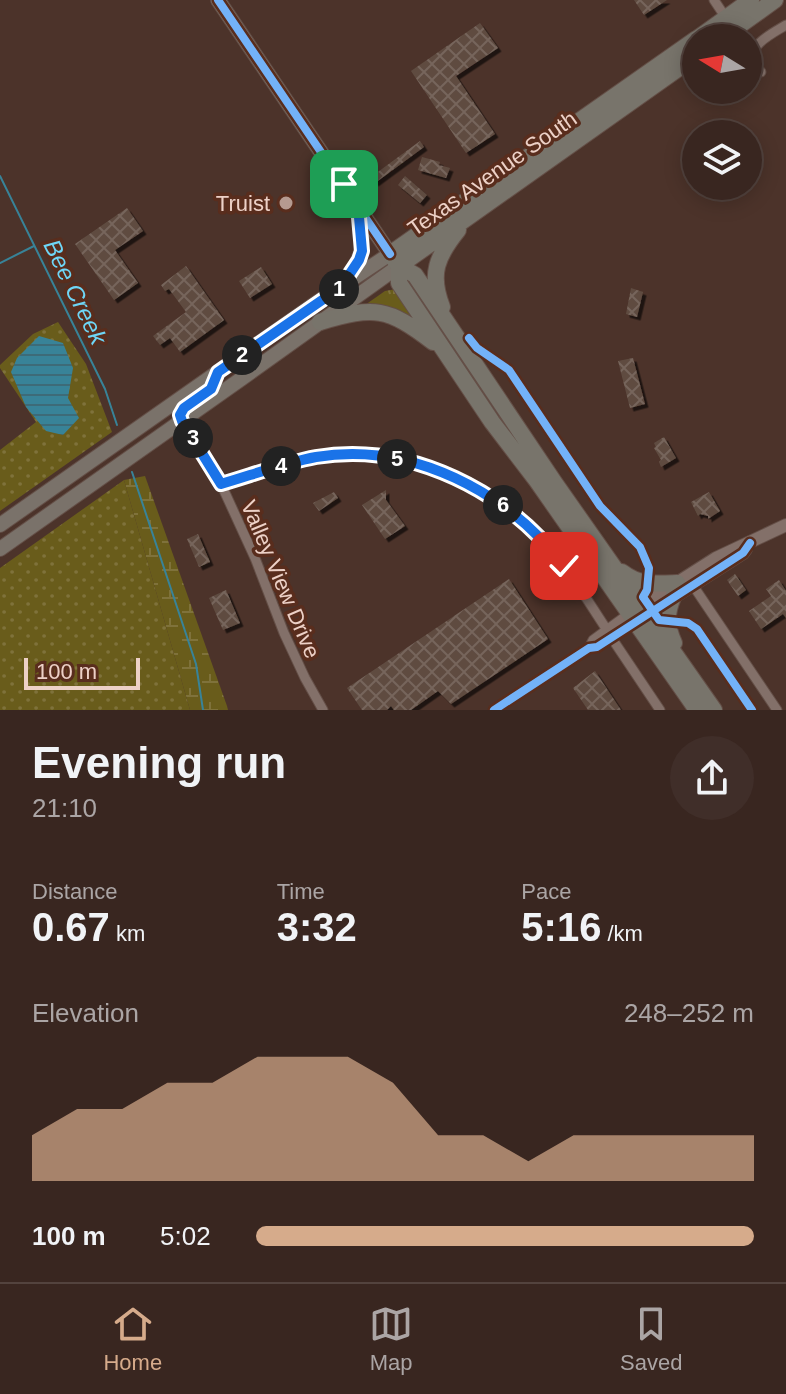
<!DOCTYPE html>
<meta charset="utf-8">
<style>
body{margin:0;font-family:Helvetica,sans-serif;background:#402e29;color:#f1f3f6;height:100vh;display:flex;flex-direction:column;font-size:30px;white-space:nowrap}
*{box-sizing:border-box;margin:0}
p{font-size:26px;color:#aba5a5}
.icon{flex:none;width:44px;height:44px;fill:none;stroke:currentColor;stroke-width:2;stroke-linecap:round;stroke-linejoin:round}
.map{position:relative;height:710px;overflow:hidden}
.panel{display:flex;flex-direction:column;background:#392620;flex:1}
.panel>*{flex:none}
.needle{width:52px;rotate:281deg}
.buttons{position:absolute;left:682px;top:24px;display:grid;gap:16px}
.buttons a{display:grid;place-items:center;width:80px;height:80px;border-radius:50%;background:#392620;box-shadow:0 4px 20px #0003,0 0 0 2px #53433e;font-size:40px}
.scale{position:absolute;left:24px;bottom:20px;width:116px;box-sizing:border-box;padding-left:8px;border:4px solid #edd1c7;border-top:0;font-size:22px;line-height:28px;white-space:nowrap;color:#edd1c7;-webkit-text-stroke:6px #592d1d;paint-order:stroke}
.pin{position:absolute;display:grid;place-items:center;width:68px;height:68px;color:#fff;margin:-34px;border-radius:16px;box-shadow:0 4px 12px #0006}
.km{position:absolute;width:40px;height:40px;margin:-20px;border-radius:50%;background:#222;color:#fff;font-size:22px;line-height:40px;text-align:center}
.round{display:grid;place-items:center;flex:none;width:84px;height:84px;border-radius:42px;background:#402e29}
.overview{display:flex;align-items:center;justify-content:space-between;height:136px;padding:0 32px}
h1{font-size:44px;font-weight:700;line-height:60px}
.stats{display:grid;grid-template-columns:repeat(3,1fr);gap:12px;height:136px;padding:8px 32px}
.stats div{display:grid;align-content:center}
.stats b{font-size:40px;font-weight:700}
.stats small{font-size:22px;font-weight:400}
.stats p{font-size:22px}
.chart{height:224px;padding:16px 32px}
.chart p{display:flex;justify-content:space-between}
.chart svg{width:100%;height:144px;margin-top:8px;fill:#d6ab8b;opacity:.7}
ul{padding:0 32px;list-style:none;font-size:26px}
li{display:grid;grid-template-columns:128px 96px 1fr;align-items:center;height:60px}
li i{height:20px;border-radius:10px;background:#d6ab8b}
.tabs{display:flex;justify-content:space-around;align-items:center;height:112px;border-top:2px solid #53433e;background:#392620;font-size:22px;color:#aba5a5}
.tabs a{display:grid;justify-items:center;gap:4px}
.tabs .current{color:#d6ab8b}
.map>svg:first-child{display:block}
.grass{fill:url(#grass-tufts)}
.wetland{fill:url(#wetland-marsh)}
.park{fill:url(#park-dots)}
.water{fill:url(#water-rules)}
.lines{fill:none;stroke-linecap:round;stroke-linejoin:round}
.stream{stroke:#388398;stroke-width:2}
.building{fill:url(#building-cross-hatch);filter:url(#shadow)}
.minor-casing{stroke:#644f47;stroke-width:11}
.tertiary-casing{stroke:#644f47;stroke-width:14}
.primary-casing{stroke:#644f47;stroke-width:16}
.trunk-casing{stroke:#644f47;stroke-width:18}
.minor{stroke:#837069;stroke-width:9}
.tertiary{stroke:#837069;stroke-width:12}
.primary{stroke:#7a726a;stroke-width:14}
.trunk{stroke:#78746b;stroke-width:16}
.cycleway-casing{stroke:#592d1d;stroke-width:13}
.cycleway{stroke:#73b2f8;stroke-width:8}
.route-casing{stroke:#fff;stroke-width:16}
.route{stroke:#1a73e8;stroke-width:10}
.poi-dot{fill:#b59a90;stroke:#592d1d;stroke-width:3}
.labels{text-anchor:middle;stroke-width:7;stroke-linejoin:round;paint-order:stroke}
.street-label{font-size:22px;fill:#edd1c7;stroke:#592d1d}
.poi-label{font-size:22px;fill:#edd1c7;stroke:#592d1d;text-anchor:end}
.water-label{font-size:24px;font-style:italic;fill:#6ed6f6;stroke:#592d1d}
</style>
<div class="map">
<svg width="786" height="710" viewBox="0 0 786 710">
<defs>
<pattern id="grass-tufts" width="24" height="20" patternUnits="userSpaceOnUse" patternTransform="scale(2)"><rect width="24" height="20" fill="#695c1b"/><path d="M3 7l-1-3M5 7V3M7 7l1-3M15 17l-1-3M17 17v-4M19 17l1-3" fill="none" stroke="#7f723b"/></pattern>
<pattern id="wetland-marsh" width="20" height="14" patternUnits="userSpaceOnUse" patternTransform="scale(2)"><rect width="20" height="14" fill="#695c1b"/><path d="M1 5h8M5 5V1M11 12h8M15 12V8" fill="none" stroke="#7f723b"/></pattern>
<pattern id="park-dots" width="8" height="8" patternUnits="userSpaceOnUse" patternTransform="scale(2)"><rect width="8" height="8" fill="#695c1b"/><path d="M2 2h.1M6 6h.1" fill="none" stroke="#7f723b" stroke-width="1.8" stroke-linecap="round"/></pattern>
<pattern id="water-rules" width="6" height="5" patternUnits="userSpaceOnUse" patternTransform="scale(2)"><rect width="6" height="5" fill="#388398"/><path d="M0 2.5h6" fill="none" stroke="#3d6b78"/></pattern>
<pattern id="building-cross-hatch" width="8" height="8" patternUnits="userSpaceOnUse" patternTransform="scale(2)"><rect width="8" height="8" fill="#5f4c41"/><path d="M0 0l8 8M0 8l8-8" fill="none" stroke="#76655b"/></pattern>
<filter id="shadow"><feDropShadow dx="3.5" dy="3.5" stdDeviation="0" flood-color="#0009"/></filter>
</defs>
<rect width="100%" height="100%" fill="#4c332a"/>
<path class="grass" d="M396,289L419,324L365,305L385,291Z"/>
<path class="wetland" d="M145,476L227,706L228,710H190L124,480Z"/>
<path class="park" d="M58,322L86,364L112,432L0,511V450L36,422L0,368V365L33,334Z
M124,480L190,710H0V568Z"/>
<path class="water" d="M39,336L63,343L73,368L68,398L79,418L63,435L46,431L26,407L11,372L17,358Z"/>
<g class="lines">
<path class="stream" d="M0,176L105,389L117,425
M0,263L34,246
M132,472L196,664L203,710"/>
</g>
<path class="building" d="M634,0H667L644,15Z
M480,23L498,48L456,76L495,134L466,153L411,71Z
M420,141L424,147L375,183L371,177Z
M422,157L440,162L439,165L450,168L446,178L418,170Z
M405,176L427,195L420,203L398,185Z
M127,208L143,231L115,250L138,283L114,300L75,244Z
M186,266L224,320L180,352L170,338L160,345L153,336L186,312L169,289L165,291L161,285Z
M261,267L272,284L250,298L239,281Z
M631,288L643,292L637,317L626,314Z
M633,358L645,404L630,408L618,361Z
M664,437L676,458L661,467L659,462L661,460L654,448L656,447L654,443Z
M386,490V500L405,526L385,539L362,505Z
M334,492L338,498L319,511L313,503Z
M709,492L720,511L708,519V516L700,514L698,516L691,502Z
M198,534L210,562L199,567L187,539Z
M735,574L746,590L738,596L727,580Z
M509,579L548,639L451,704L438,691L411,710H394L391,706L387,710H362L347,688Z
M779,580L786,591V618L783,614L761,629L749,611L771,596L766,589Z
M226,590L240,623L223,630L209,598Z
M595,671L621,710H588L573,688Z"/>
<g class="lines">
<defs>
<path id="minor" d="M714,0L726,18
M761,72C758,69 754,66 753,62C747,45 775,32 786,25
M182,421L221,484L255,558L284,633L305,678L323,710
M221,484C252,475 289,459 321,456C408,448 493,484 551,549C572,574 589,603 607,630
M692,584L777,710
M611,637L660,710
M589,648L593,640L630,613
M494,710L589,648L597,647L636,621"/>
<path id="tertiary" d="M636,609L716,558L786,525
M641,618L743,553L746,549"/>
<path id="primary" d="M346,280C367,251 363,244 358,210
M0,525L312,306L390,254L218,0
M0,549L241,379L399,266"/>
<path id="trunk" d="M698,38L751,0
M722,38L775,0
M696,39L390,254L399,266L415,275L554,482L714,710
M399,266V283L492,422L537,481L697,710
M399,266L696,56
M442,307C429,274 437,256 458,230
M320,322C375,306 387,307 433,342
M622,572C640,586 656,584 677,583
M673,597C666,614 666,625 674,643"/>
</defs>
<use href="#minor" class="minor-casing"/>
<use href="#tertiary" class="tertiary-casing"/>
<use href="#primary" class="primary-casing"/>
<use href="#trunk" class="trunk-casing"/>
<use href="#minor" class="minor"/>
<use href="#tertiary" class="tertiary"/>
<use href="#primary" class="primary"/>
<use href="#trunk" class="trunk"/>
<defs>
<path id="cycleway" d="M218,0L390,254
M469,338L477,348L509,370L600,506L640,547L649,568L647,590L643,597L659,620L688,623L697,629L752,710
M494,710L589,648L597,647L743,553L750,543"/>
</defs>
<use href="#cycleway" class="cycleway-casing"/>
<use href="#cycleway" class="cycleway"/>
</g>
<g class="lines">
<defs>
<path id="route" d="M344,184L358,206L362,251L359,260L341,287L218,372L211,389L184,408L180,415L182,421L221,484C252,475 284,463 316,457C411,441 508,492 564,566"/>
</defs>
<use href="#route" class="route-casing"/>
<use href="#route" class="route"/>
</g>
<circle class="poi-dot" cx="286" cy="203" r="8"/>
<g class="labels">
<g class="street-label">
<text transform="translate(492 173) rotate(-35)" y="8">Texas Avenue South</text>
<text transform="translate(281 579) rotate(67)" y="8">Valley View Drive</text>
</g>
<g class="poi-label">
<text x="270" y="211">Truist</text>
</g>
<g class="water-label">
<text transform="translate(75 292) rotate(64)" y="8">Bee Creek</text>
</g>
</g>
</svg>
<div class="buttons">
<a><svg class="needle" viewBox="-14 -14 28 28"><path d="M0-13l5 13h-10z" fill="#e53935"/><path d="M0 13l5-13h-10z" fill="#aba5a5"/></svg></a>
<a><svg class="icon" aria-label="layers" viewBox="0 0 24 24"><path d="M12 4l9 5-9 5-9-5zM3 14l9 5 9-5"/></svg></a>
</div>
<div class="scale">100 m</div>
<div class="pin" style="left:344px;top:184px;background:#1e9e55"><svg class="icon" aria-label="arrive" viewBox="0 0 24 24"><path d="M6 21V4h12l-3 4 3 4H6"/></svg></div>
<div class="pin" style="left:564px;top:566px;background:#d93025"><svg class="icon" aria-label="check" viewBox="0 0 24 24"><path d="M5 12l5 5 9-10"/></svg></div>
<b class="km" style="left:339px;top:289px">1</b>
<b class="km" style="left:242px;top:355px">2</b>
<b class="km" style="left:193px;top:438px">3</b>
<b class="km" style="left:281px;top:466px">4</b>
<b class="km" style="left:397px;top:459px">5</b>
<b class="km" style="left:503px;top:505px">6</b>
</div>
<section class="panel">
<div class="overview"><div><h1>Evening run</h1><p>21:10</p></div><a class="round"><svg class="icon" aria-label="share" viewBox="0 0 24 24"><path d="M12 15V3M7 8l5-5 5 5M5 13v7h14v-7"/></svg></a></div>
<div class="stats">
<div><p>Distance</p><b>0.67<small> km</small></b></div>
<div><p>Time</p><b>3:32</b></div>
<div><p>Pace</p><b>5:16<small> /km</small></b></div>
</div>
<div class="chart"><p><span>Elevation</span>248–252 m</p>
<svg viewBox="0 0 160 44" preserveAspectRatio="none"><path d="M0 44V30L10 22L20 22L30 14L40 14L50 6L60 6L70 6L80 14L90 30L100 30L110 38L120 30L130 30L140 30L150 30L160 30V44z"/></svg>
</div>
<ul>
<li><b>100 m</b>5:02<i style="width:100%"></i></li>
</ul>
</section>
<nav class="tabs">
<a class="current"><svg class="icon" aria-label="home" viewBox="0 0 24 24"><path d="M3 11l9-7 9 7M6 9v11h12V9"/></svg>Home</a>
<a><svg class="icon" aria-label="map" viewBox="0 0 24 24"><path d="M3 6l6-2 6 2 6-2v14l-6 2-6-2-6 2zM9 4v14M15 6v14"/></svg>Map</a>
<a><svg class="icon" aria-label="saved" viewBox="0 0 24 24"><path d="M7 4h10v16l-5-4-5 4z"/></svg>Saved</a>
</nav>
